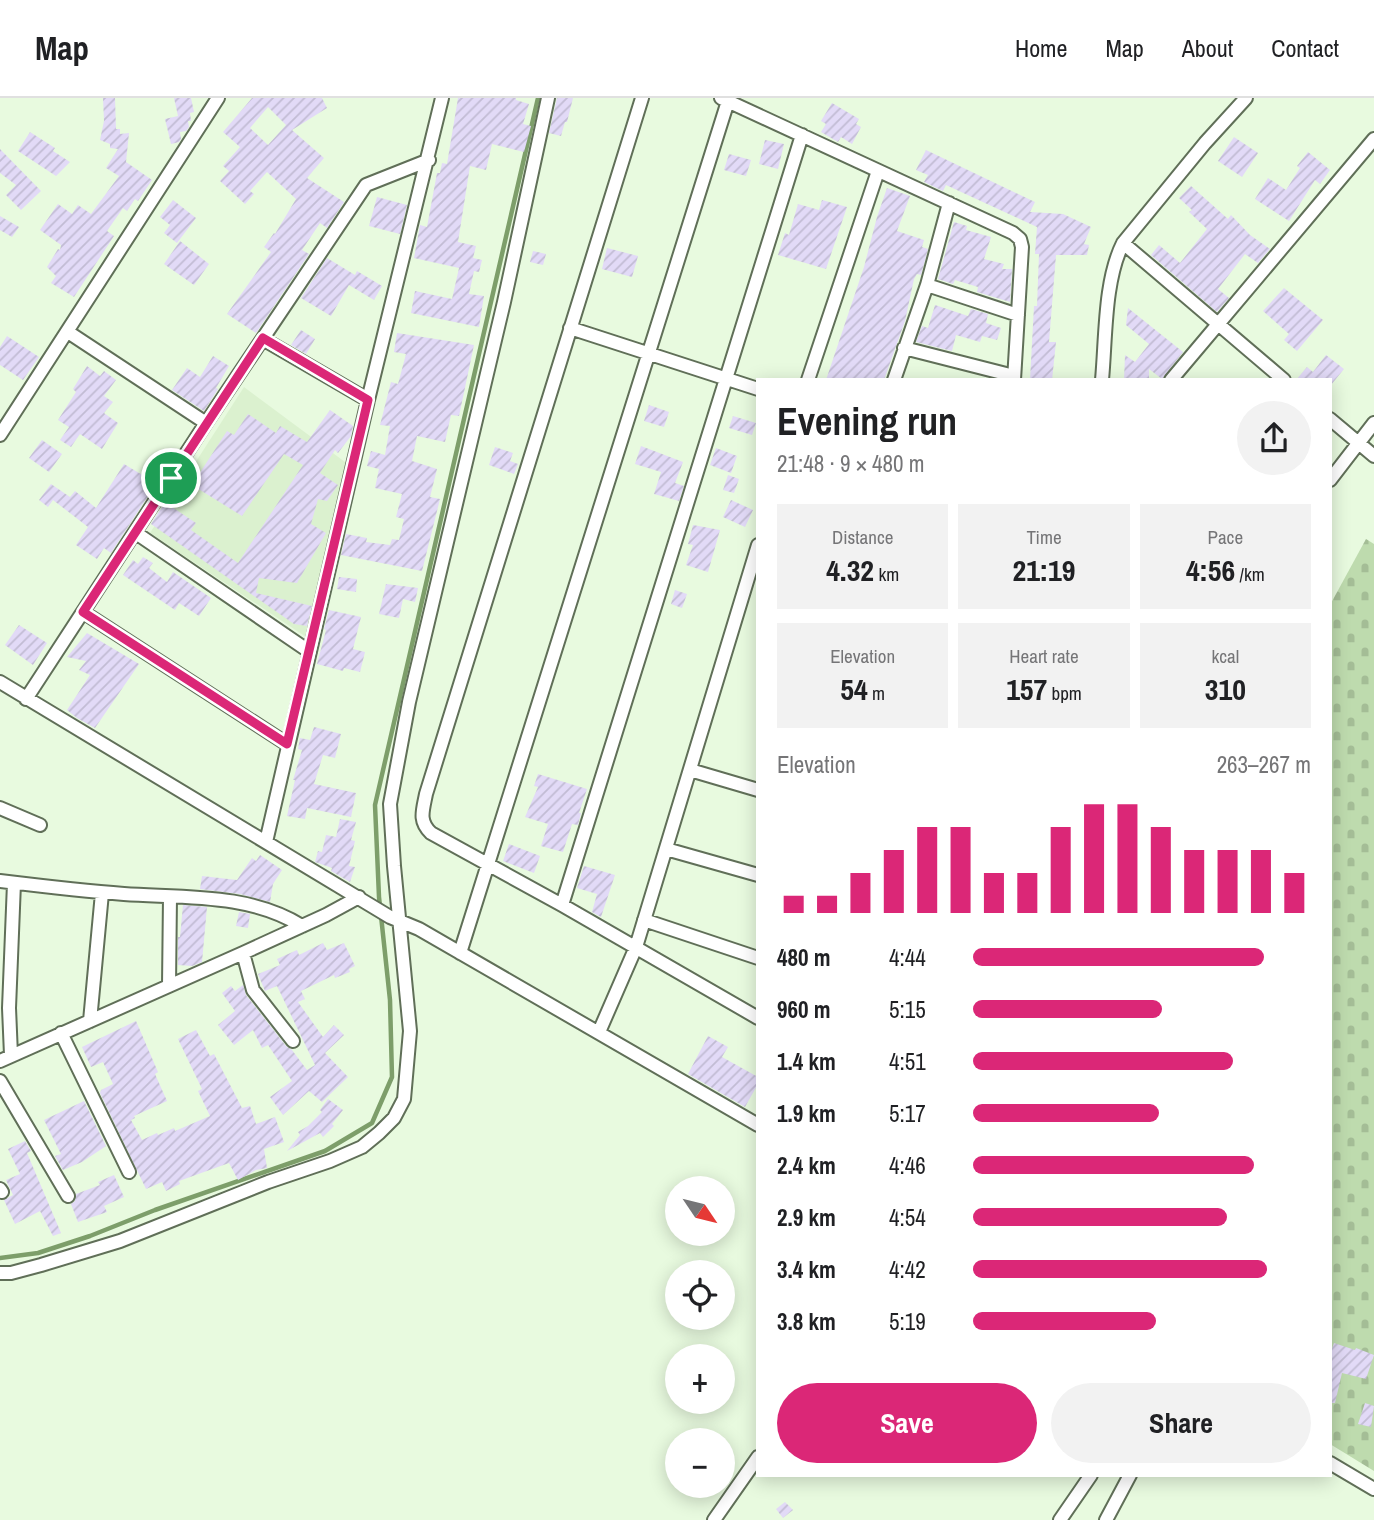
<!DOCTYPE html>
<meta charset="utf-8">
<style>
body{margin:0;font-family:"Archivo Narrow",sans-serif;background:#f2f2f2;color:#202124;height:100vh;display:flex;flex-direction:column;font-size:26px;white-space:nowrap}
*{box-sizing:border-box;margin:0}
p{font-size:23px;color:#757577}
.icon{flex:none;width:38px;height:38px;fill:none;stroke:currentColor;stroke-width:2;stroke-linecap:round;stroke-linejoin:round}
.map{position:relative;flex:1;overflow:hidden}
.sheet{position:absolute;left:756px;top:280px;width:576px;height:1099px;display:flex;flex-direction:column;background:#fff;border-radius:0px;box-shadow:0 4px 18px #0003}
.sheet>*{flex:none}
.needle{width:46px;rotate:125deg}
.buttons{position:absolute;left:665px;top:1078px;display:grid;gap:14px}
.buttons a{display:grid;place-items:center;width:70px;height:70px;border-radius:50%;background:#fff;box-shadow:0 4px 18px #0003;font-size:35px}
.pin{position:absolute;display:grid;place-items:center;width:60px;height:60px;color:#fff;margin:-30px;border:4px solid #fff;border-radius:50%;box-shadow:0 2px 7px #0007}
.round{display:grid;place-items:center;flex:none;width:74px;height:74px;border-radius:37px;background:#f2f2f2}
.head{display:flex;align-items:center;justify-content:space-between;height:119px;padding:0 21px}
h1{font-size:38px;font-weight:800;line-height:52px}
.figures{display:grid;grid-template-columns:repeat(3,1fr);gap:10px;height:119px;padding:7px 21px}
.figures div{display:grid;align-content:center;border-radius:0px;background:#f2f2f2;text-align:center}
.figures b{font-size:30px;font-weight:800}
.figures small{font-size:19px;font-weight:400}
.figures p{font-size:19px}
.chart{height:196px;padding:14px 21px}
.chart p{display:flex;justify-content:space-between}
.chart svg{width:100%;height:126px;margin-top:7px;stroke:#db2777;stroke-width:6}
.button{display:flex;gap:14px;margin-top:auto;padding:14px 21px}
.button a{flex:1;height:80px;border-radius:42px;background:#db2777;color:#fff;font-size:28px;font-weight:800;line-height:80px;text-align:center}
.button a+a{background:#f2f2f2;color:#202124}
ul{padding:0 21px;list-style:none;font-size:23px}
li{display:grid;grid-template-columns:112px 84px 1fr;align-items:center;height:52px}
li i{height:18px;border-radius:9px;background:#db2777}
header{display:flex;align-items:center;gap:42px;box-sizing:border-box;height:98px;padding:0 35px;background:#fff;border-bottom:2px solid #e0e0e0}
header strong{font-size:33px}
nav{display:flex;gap:38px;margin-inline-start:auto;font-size:24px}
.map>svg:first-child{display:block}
.built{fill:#dbf1cf}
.cemetery{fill:url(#cemetery-stones)}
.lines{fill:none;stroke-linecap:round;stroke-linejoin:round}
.stream{stroke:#7d9e6a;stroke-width:4.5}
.building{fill:url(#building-hatch);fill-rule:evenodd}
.street-casing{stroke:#606f58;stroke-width:16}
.street{stroke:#fff;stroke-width:12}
.route-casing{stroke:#fff;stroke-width:14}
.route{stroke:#db2777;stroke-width:9}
</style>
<header>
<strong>Map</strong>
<nav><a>Home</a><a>Map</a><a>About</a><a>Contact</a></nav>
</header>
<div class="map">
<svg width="1374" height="1422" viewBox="0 0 1374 1422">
<defs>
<pattern id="cemetery-stones" width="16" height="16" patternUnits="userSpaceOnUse" patternTransform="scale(1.75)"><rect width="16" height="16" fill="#bedbae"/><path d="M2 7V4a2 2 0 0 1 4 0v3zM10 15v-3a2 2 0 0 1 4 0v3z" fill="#a4bd96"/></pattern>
<pattern id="building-hatch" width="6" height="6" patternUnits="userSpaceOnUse" patternTransform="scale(1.75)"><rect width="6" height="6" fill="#e2daf7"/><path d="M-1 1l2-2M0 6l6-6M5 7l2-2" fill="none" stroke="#c2bcd4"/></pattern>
</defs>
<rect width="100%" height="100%" fill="#e8fadf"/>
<path class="built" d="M244,289L349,367L306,539L150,435Z"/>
<path class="cemetery" d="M1366,441L1374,446V1373L1330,1346V507Z"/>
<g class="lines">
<path class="stream" d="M0,1160L38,1155L90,1138L155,1112L325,1053L372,1025L392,979L390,902L379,799L375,707L538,0"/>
</g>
<path class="building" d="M103,0H115L116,31H120V36L129,35L126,64L152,82L138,103L135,101L127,113L123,110L107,133L114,138L74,199L51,185L56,178L47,169L58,151L60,152L61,147L40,132L58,106L72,116L78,107L91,116L119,78L106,70L118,51L110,50V46L100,42L104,23Z
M174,0H191L194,14L190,15L191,23H188L189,29L186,33L180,34L181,41L179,44L171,46L165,21L178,18Z
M252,0H322L327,10L292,32L324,60L307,80L344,104L327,130L320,125L302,152L309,156L256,235L227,216L271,154L264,149L274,135L275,136L296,101L267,74L250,93L254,96L245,106L220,83L229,73L223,68L240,49L223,34ZM268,9L286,27L268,47L250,30Z
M458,0H516V2L529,6L523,26L531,28L524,54L492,46L486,72L470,68L458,144L476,148L473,160L482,162L479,174L474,173L469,196L484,198L479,229L411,215L415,193L452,201L459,170L414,160L420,127L427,129L437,75H440L442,65L447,66Z
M557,0H573L567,24H565L561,38L549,35Z
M832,5L859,21L856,26L861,29L852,46L841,39L838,44L821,34L826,26L821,23Z
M30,34L55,50L53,53L70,64L56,78L18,53Z
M1234,39L1258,55L1242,79L1218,63Z
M765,42L784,46L778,71L759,66Z
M0,51L41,93L21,112L6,97L16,87L0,75Z
M926,52L1035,104L1030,114L1063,116L1091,129L1084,146L1089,147L1087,157H1056L1049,244H1056L1052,282H1030L1034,208H1037L1039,156H1035L1037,129L946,87L943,93L924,84L928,77L916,72Z
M1308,54L1330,72L1320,86L1315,82L1289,123L1255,101L1268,80L1286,92L1300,70L1297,68Z
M729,56L751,62L746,78L724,72Z
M1191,88L1228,121L1231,117L1250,137L1270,151L1258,165L1245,156L1218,191L1229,200L1217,214L1151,157L1159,147L1180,165L1207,131L1189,114L1192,112L1179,100Z
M887,90L910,98L897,133L924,142L922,149L928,151L921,177L917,176L914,181L905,223L884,282H826L864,169L877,119Z
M377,99L407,107L400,136L369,128Z
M173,102L196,120L177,145L164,135L170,127L160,119Z
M822,102L847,109L826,171L778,157L785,135L789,137L798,106L819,112Z
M0,118L19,129L12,139L0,132Z
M954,124L967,128L966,132L991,139L984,161L1004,166L1002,171H1012L1010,204L977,194L978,189L955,182L953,186L938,181Z
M180,143L209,166L194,187L164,166Z
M607,150L638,158L632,179L602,171Z
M533,153L546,156L543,167L530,164Z
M327,160L355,177L357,173L382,188L374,202L349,187L331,218L301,200Z
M1284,190L1323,222L1297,253L1284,242L1289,236L1263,213Z
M935,207L968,218L971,211L988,216L986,225L1001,230L997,242L982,238L980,244L956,237L952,253L916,244L922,228L928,230Z
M1128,210L1183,254L1162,281L1149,271V282H1124L1125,257L1135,264L1149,246L1126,227Z
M301,232L315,241L306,256L291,247Z
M397,235L474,247L459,318L451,317L445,344L417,338L412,363L437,371L430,399L440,401L422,473L341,457L346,436L367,440L366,444L390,447L392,441L399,442L404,421L396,419L402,396L375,390L379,371L367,368L371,353L385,357L390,328L380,327L391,284L398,286L406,256L394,254Z
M7,238L39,259L23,282L0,267V249Z
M1326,257L1344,271L1331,287L1330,282H1296L1307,269L1313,274Z
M213,258L229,268L216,290L218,291L204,313L172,292L187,270L200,279Z
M87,268L100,278L104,273L116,282L104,298L113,304L104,315L118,325L102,351L80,336L71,349L60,342L69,329L58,322L76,294L73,291Z
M649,307L669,314L664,329L644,323Z
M330,312L353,328L351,338L338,355L335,352L320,375L338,387L327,403L318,401L311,426L326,435L297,485L259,480L256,495L312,508L307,528L294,526L151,426L164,406L171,411L172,409L196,425L191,432L238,465L303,367L284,356L242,418L192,387L227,333L234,337L248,316L276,335L280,328L307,344Z
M733,318L756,325L752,337L729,330Z
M42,342L62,356L49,374L29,360Z
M641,348L683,364L675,385L684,388L679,403L654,396L661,374L635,366Z
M495,349L513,355L510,363L518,366L514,376L489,367Z
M716,350L737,358L731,375L710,367Z
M124,366L154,384L150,390L152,392L111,455L104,450L97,461L76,447L88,429L53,402L48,409L39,402L51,386L70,399L75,393L96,410Z
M728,377L739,381L734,395L723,392Z
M731,402L753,412L745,429L723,419Z
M693,427L720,432L708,474L686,467L693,447L688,446Z
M143,459L153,465L149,470L167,484L173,474L211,500L199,518L179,505L175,512L123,477L133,462L138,466Z
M339,479L357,481L356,494L337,491Z
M386,486L418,490L415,504L403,501L399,520L379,516Z
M675,492L687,496L682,510L671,506Z
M329,512L361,519L353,551L365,554L360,574L344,570L343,573L317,566L326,532L324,531Z
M19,527L47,545L33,567L5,547Z
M87,535L139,566L95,630L77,620L67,612L90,577L79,572L86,563L67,559Z
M314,629L341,636L335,660L323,657L314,686L356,695L351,719L307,710L305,721L287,718L295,682H293L302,652L298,651L300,640L310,642Z
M538,676L587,691L579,715H581L578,727L572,726L563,754L541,748L548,726L525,719L538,689L534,688Z
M340,721L356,724L351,742L355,743L349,768L355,769L350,784L331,773L332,770L315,764L318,753L322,754L326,737L336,739Z
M509,746L540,758L534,775L503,763Z
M260,757L282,772L273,786L270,804L240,796L200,791L202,778L237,782L252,760L256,763Z
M584,768L615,777L601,819L592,814L597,796L577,790Z
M183,807L207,809L202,864L192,868L178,867V839H180Z
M239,814L250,816L248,830L236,828Z
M323,845L327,852L344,845L355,868L349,871L350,874L335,880L334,877L301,893L305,901L298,904L323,939L334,927L344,937L325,955L348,979L322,1004L309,993L283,1017L270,999L292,983L268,947L262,950L253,932L234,947L218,927L235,913L222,895L231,888L235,893L243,887L246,897L286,948L292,952L307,972L315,967L277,888L265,893L258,876L280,867L277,861L297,852L299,857Z
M136,923L158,974L155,976L167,1003L134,1018L135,1020L131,1022L142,1042L157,1035L158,1037L174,1030L175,1033L210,1018L198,993L202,991L178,941L196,932L210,958L214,956L242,1010L250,1008L256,1026L275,1019L284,1044L264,1051L267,1070L256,1072L238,1082L229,1065L179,1083L180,1086L166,1093L162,1084L146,1091L100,995L101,992L113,986L103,964L91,969L82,949Z
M708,938L728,949L722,959L758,979V986L745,1009L688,976Z
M328,1001L343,1012L332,1026L334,1028L323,1039L320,1035L287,1053L300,1037L298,1034L308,1028L322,1014L320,1012Z
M84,1003L106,1048L82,1064L63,1072L55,1058L61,1056L44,1022Z
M25,1043L31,1053L27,1055L61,1135L53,1138L40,1113L15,1126L4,1102L13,1097L6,1082L20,1076L8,1051Z
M114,1077L124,1099L104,1108L107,1114L78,1124L71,1106L75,1103L76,1096L100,1087L98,1084Z
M1334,1245L1355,1252L1356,1250L1374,1257L1366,1281L1342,1275L1335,1305H1330V1256Z
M1365,1305L1374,1308L1371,1329L1358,1326Z
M785,1404L793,1412L783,1420L776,1411Z"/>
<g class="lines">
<defs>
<path id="street" d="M642,0L426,696C423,712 418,723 431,735L562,807L758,920
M721,0L1013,135L1020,141L1022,149L1014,282
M1123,145L1284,282
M927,187L1018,217
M570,230L758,291
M68,234L206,325
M263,241L368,302
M904,250L1014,278
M808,282L878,73
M894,282L927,187L949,105
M1102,282C1106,239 1104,183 1123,145L1205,45L1246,0
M1171,282L1374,41
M1330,321L1374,358
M0,337L218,0
M1330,382L1374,325
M136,435L310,554
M83,514L287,646
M0,584L390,819L419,831L758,1027
M26,601L206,325L366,87L429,62
M690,672L758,692
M0,710L40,727
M266,744L368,302L442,0
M666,751L758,777
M0,783C41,788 82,793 124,796C184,800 249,795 302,828
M562,807L802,37
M644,822L758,860
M243,855L253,892L293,943
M460,855L728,3
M169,887L170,799
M90,923L102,795
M599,934L636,849L758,447
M61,935L129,1074
M11,957L9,910L14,785
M0,963L243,855L326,817L359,799
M0,983L68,1098
M0,1091L2,1094
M0,1175H11L41,1167L120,1143L268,1084L330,1063L362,1049L379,1035L394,1020L404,1001L410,933L394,768L390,706L409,604L504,204L548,0
M1330,1365L1374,1391
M714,1422L758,1359
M1060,1422L1091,1377
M1106,1422L1130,1377"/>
</defs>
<use href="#street" class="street-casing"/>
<use href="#street" class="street"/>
</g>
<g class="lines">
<defs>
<path id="route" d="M263,240L368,302L287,646L83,514Z"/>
</defs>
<use href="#route" class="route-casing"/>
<use href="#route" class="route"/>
</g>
</svg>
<div class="buttons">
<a><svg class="needle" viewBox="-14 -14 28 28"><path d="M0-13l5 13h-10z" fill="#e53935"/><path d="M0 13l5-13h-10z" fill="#757577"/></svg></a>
<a><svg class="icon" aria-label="locate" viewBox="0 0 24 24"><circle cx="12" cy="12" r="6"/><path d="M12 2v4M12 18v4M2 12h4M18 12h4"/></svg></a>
<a>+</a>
<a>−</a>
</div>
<div class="pin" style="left:171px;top:380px;background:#1e9e55"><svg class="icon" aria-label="arrive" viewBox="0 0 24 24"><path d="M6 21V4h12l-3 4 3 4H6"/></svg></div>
<section class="sheet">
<div class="head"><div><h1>Evening run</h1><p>21:48 · 9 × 480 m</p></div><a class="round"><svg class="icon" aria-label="share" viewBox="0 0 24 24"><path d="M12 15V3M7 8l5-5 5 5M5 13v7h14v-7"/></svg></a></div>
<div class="figures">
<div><p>Distance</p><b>4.32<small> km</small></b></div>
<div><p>Time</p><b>21:19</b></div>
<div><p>Pace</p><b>4:56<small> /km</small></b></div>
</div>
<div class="figures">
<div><p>Elevation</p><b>54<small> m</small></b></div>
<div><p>Heart rate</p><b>157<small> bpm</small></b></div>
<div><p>kcal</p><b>310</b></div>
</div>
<div class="chart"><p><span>Elevation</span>263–267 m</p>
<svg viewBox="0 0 160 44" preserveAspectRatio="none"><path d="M5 44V38M15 44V38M25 44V30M35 44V22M45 44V14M55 44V14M65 44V30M75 44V30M85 44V14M95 44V6M105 44V6M115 44V14M125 44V22M135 44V22M145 44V22M155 44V30"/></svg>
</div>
<ul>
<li><b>480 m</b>4:44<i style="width:86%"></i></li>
<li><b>960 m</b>5:15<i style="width:56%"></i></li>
<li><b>1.4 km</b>4:51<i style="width:77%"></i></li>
<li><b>1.9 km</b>5:17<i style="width:55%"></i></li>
<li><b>2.4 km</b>4:46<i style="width:83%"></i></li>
<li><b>2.9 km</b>4:54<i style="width:75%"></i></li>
<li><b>3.4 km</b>4:42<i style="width:87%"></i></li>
<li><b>3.8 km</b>5:19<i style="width:54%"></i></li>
</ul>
<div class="button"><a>Save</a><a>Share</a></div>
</section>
</div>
